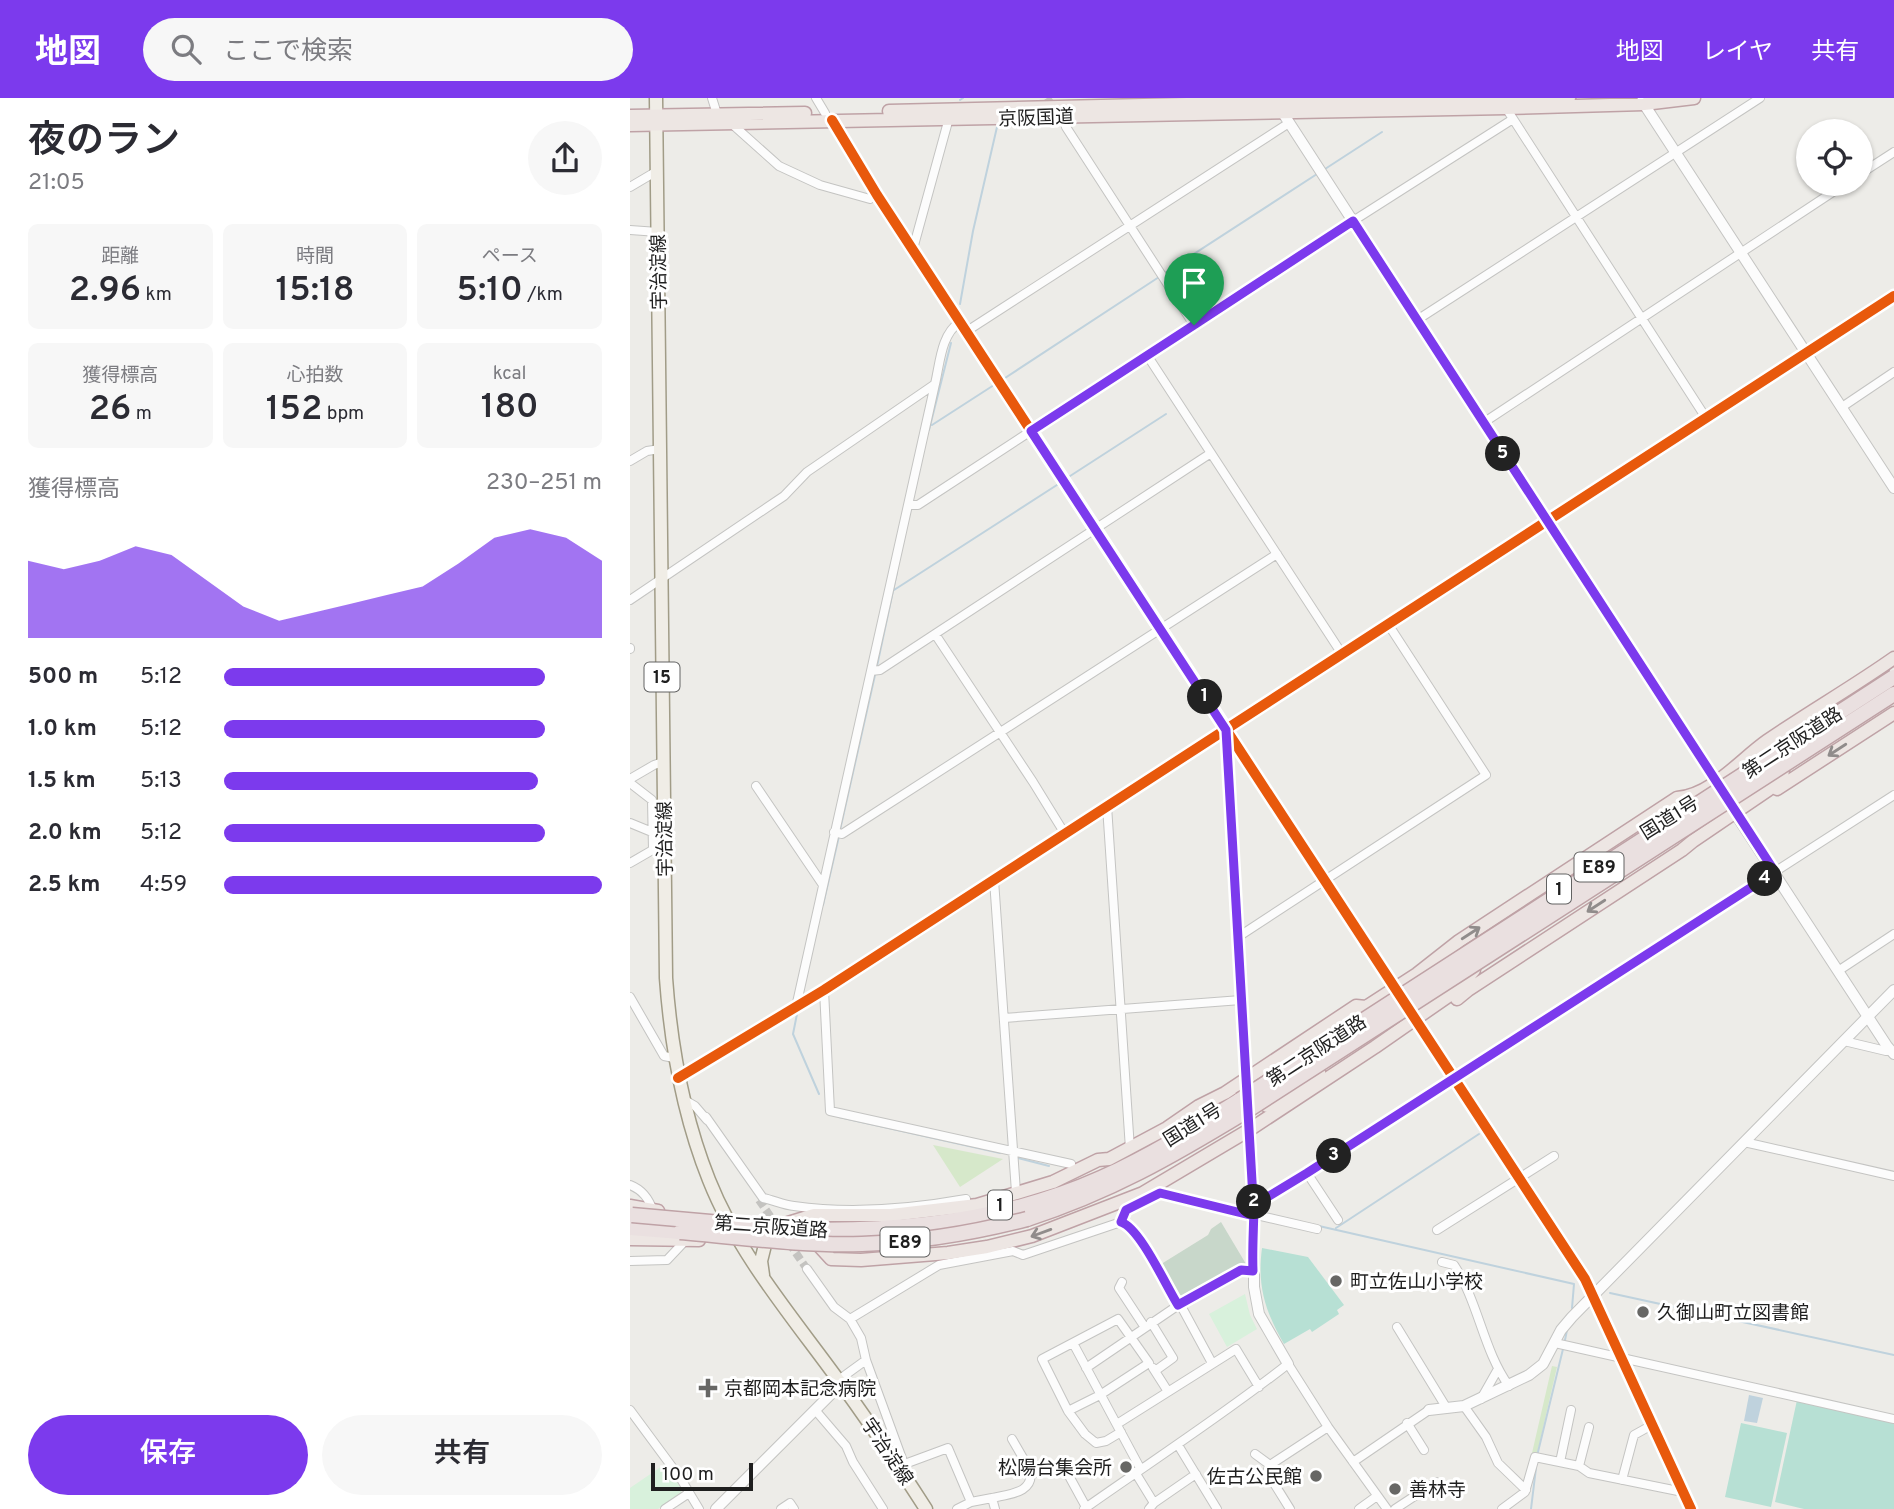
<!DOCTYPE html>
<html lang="ja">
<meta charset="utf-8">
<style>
body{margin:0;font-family:Overpass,"Noto Sans JP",sans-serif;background:#f7f7f7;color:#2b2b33;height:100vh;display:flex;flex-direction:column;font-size:26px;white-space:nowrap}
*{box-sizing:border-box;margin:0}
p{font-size:23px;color:#7c7c81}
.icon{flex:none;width:38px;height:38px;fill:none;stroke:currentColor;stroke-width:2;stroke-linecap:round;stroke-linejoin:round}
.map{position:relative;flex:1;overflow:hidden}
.details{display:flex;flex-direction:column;background:#fff;width:630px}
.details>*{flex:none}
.buttons{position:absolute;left:1166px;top:21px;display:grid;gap:14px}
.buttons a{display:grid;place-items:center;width:77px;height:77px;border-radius:50%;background:#fff;box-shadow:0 2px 5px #0004;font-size:35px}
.scale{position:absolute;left:21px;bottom:18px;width:102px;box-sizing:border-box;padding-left:7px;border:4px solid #1f1f1f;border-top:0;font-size:19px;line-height:24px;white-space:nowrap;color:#1f1f1f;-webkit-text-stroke:5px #fff;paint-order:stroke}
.pin{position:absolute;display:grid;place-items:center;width:60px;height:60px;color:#fff;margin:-72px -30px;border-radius:50% 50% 50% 0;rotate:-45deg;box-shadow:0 0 7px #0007}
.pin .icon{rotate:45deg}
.km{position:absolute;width:35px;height:35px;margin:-18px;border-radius:50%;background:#222;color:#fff;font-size:19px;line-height:35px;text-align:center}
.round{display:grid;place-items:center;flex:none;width:74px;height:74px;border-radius:37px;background:#f7f7f7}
.head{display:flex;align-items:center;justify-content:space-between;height:119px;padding:0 28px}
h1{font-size:38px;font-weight:600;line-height:52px}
.figures{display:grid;grid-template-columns:repeat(3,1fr);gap:10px;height:119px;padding:7px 28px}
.figures div{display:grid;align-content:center;border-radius:10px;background:#f7f7f7;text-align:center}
.figures b{font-size:35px;font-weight:600}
.figures small{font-size:19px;font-weight:400}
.figures p{font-size:19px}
.chart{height:196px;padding:14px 28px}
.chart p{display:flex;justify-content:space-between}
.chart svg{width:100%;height:126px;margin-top:7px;fill:#7c3aed;opacity:.7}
.primary-button{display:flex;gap:14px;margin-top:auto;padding:14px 28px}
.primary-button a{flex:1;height:80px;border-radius:42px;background:#7c3aed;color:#fff;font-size:28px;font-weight:600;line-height:80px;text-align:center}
.primary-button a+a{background:#f7f7f7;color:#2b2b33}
ul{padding:0 28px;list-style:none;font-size:23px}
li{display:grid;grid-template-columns:112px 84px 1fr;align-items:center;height:52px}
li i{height:18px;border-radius:9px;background:#7c3aed}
header{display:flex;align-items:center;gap:42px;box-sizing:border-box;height:98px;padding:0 35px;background:#7c3aed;color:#fff}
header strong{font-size:33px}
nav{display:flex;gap:38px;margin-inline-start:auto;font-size:24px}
.search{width:490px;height:63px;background:#f7f7f7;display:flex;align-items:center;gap:18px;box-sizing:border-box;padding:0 24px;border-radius:38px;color:#7c7c81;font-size:26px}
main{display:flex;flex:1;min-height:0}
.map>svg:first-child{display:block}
.grass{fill:#d6e8ca}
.cemetery{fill:#c8d7ca}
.park{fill:#d8f1dc}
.pitch{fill:#b7e0d4}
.water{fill:#bfd2dd}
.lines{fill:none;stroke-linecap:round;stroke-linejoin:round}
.stream{stroke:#bfd2dd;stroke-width:2}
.minor-tunnel{stroke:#c4c3c0;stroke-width:8;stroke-dasharray:8 4;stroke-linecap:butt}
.minor-casing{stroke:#c4c4c2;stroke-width:10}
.tertiary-casing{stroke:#c4c4c2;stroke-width:12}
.primary-casing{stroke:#a19c87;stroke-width:15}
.trunk-casing{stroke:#bfa2a6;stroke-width:15}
.motorway-casing{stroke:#bfa2a6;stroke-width:17}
.minor{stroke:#fcfcfc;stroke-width:8}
.tertiary{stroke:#fcfcfc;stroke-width:10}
.primary{stroke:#f0ede6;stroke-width:12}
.trunk{stroke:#ede6e3;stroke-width:12}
.motorway{stroke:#eae0e0;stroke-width:14}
.motorway-bridge-casing{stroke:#bfa2a6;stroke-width:17;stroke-linecap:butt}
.motorway-bridge{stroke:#eae0e0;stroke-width:14}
.cycleway-casing{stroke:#fff;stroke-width:15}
.cycleway{stroke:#e8590c;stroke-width:10}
.oneway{stroke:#908c8b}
.route-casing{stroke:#fff;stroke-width:14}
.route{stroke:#7c3aed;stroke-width:9}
.poi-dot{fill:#676765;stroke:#fff;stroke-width:2.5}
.labels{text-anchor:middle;stroke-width:6;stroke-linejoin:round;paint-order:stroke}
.shield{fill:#fff;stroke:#626262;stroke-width:2}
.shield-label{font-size:18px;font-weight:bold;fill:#1f1f1f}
.street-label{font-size:19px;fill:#1f1f1f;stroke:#fff}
.poi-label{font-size:19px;fill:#1f1f1f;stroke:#fff;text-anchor:start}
</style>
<header>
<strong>地図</strong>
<div class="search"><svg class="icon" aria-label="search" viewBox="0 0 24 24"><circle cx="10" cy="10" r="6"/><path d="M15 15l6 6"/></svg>ここで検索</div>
<nav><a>地図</a><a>レイヤ</a><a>共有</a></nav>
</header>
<main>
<section class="details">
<div class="head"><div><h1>夜のラン</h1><p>21:05</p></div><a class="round"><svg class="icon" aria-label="share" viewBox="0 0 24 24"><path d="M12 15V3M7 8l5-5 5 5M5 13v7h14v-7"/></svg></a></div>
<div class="figures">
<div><p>距離</p><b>2.96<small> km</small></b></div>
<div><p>時間</p><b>15:18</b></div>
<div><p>ペース</p><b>5:10<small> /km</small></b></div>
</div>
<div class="figures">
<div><p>獲得標高</p><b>26<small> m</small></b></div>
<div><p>心拍数</p><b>152<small> bpm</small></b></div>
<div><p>kcal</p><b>180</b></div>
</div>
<div class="chart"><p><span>獲得標高</span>230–251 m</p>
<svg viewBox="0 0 160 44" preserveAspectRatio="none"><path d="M0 44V17L10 20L20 17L30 12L40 15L50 24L60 33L70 38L80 35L90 32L100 29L110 26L120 18L130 9L140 6L150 9L160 17V44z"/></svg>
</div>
<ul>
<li><b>500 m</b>5:12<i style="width:85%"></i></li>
<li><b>1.0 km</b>5:12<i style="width:85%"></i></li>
<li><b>1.5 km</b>5:13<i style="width:83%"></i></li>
<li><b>2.0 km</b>5:12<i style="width:85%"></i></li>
<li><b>2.5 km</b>4:59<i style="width:100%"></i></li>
</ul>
<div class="primary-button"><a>保存</a><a>共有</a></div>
</section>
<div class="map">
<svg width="1264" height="1411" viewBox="0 0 1264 1411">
<rect width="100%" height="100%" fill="#edece8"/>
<path class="grass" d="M303,1047L373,1061L330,1089Z
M922,1268L927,1269L907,1356L902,1355Z"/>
<path class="cemetery" d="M591,1124L616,1166L549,1203L528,1168L578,1137L581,1131Z"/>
<path class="park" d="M615,1196L620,1217L627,1231L597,1249L579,1216Z
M35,1366L51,1390V1397L28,1411H0V1390Z"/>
<path class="pitch" d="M632,1150L678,1159L714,1207L707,1212L709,1216L682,1234L680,1231L654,1246C635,1213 627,1188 632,1150Z
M1167,1302L1264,1325V1411H1174L1145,1404Z
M1111,1325L1157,1335L1141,1409L1095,1399Z"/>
<path class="water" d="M1119,1297L1133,1300L1127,1325L1114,1323Z"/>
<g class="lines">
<path class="stream" d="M330,2L333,0
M695,71L752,34
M533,176L687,76
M330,206L343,133L367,29
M372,282L529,179
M302,327L364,287
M299,332L321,245
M437,380L536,316
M264,492L430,385
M247,568L267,474
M210,732L245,577
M193,807L209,738
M167,916L163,936L189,996
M209,1019L370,1055
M388,1060L419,1068
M689,1128L944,1186L942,1210
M706,1130L849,1036
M980,1195L1264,1257
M935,1242L937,1232
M907,1358L933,1251
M901,1411L906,1370"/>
<path class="minor-tunnel" d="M417,0L436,29
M129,1102L149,1131
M159,1145L177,1171"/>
<defs>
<path id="minor" d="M82,0L87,16
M186,0L195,15
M876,10L1076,320
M102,26L149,68L190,87L240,101L247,97
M436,29L564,227
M1230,76L1264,54
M0,89L27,73
M723,123L883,21
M0,132L28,134
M283,151L319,20
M787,222L1130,0
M337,233L659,25
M517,257L712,556
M1212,309L1264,274
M853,325L1215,86
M0,363L17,353L30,351
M278,407H288L401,333
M0,502L154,398L177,374L305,286C310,265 311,236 330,224
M305,536L403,684L435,736
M0,550V551
M241,573L250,572L581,355
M0,681L24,667L33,664
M0,685L22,702L23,752
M126,688L193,787
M477,708L500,1051
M0,725L22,734
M204,734L212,736L647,456
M0,765L26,750
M364,782L386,1094
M608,839L856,677L758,526
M1208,873L1264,836
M194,892L200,1013L441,1066
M0,899L34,958L44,960
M166,909L305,286
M374,920L611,902
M1214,943L1256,953
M53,1001L65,1008L77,1022
M76,1019L133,1100C143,1102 154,1107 164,1108C220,1116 280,1111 336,1101
M1114,1044L1264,1078
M677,1075L708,1122
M0,1087C13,1092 19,1101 23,1113
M624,1103L636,1100L677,1075L1264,697
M491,1124C510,1130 536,1189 548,1207
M807,1132L924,1058
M0,1163L37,1162L54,1144L59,1143
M812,1164L824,1167C849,1205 853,1252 879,1288
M177,1171L204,1209L220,1221L231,1240L236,1262L274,1366
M492,1184L489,1190L514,1228
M550,1206L611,1172L623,1173
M220,1221L309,1167L383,1153L393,1157L491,1124L496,1112L530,1095L687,1131
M488,1221L519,1265L470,1297L438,1313L412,1261Z
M521,1224L543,1260L525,1273
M767,1229L816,1309
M443,1245L510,1370
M925,1245L1264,1321
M456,1270L550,1206L582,1265
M523,1270L537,1292
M211,1286L214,1278L236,1262
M851,1301L868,1271
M834,1308L856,1339L868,1365L896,1392
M0,1312L51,1381L69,1411
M186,1313L216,1348L223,1364L253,1411
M438,1313L455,1336L466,1345L476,1343L491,1334
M777,1325L794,1352
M487,1326L606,1251L629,1289
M548,1347L587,1411
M625,1356L640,1367
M723,1364L799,1312
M930,1364L941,1312
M272,1367L318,1350L341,1404
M949,1368L959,1329
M505,1374L524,1405L519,1411
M402,1376L433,1367L456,1409
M992,1382L1004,1337L1022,1327
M362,1400C379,1396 405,1395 400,1372L382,1341
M524,1405L566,1376
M35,1411L59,1395
M151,1411L160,1405L164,1411
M327,1411L341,1404L362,1400L365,1411
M454,1411C522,1363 592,1318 658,1266L698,1329L757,1411
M660,1411L637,1374L640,1367L698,1329
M729,1411L747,1398
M765,1411L806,1384
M872,1411L895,1394L905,1359L949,1368L959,1375L1053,1394"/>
<path id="tertiary" d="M1012,3L1264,390
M649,9L1090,690
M202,22L247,97L768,893
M401,333L723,123
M596,632L624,1103V1189L629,1216L658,1266
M1101,709L1257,948L1264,956
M781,915L955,1181L1061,1411
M48,980L194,892L1264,198
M799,1312L834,1308L899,1277L913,1266L931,1232L942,1219L1264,892
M86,1411L211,1286"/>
<path id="primary" d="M26,0L36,880C41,949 53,1017 79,1082C108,1155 160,1216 206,1279C238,1322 267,1366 296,1411
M133,1177L131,1163L135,1147"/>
<path id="trunk" d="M259,13L769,1L939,0
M0,18L175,15
M0,27L876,10L1014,6L1064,0
M1147,691L1264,615
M827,901L838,892L1052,752L1063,743L1138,692L1152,679L1153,671
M637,1008L689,974
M0,1108L28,1113
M158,1125L184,1117H261L347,1107L423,1084L468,1062L479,1061L537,1030L569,1008L595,995L726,908L736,909L787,876L829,843L1047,700C1082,697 1110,662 1137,643C1179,614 1223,589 1264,560
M0,1141L69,1142
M190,1149L201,1161L231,1162L318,1155L357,1149L402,1138L513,1095L619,1032L745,949L827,892L844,872"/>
<path id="motorway" d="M397,1121C480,1094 541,1059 615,1014
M0,1130L50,1134
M159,1131C266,1135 373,1124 471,1080C520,1058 565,1030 610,1002"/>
</defs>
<use href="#minor" class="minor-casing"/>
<use href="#tertiary" class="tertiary-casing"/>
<use href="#primary" class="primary-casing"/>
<use href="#trunk" class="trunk-casing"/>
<use href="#motorway" class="motorway-casing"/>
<use href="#minor" class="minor"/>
<use href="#tertiary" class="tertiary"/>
<use href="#primary" class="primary"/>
<use href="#trunk" class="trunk"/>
<use href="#motorway" class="motorway"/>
<defs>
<path id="motorway-bridge" d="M610,1002L1264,579
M615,1014L1264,596
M2,1117L159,1131
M50,1134C110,1139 171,1148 232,1146C289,1144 343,1135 397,1121"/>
</defs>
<use href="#motorway-bridge" class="motorway-bridge-casing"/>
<use href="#motorway-bridge" class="motorway-bridge"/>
<defs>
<path id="cycleway" d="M202,22L247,97L955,1181L1061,1411
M48,980L194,892L1264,198"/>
</defs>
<use href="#cycleway" class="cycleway-casing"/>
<use href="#cycleway" class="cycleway"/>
</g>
<defs><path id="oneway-shaft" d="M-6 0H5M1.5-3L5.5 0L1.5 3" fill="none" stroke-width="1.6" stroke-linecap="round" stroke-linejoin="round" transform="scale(1.75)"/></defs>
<g class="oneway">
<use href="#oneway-shaft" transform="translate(1207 652) rotate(147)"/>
<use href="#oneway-shaft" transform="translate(966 808) rotate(147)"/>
<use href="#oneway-shaft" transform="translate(841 835) rotate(-33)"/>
<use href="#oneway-shaft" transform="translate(411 1135) rotate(160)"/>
</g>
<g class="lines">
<defs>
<path id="route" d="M564,227L401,333L596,632L624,1118L530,1095L496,1112L491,1124C510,1130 536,1188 548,1207L611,1172L623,1173C622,1149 624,1126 624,1103L636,1100L677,1075L1145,774L723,123L564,227"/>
</defs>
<use href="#route" class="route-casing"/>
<use href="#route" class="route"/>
</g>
<g class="poi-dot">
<circle cx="706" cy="1183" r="7"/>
<circle cx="1013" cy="1214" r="7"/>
<path d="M74.5 1279.5h7v7h7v7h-7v7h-7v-7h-7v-7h7z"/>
<circle cx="496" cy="1369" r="7"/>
<circle cx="686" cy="1378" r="7"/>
<circle cx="765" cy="1391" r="7"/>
</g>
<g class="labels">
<g class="shield">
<rect x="14.5" y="564.5" width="35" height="29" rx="5"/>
<rect x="944.5" y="754.5" width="49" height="29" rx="5"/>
<rect x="917" y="776.5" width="24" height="29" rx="5"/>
<rect x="358" y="1092.5" width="24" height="29" rx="5"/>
<rect x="250.5" y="1129.5" width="49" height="29" rx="5"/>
</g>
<g class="shield-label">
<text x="32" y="585">15</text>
<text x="969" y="775">E89</text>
<text x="929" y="797">1</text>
<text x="370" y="1113">1</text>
<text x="275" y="1150">E89</text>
</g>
<g class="street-label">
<text transform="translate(406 19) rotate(-2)" y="7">京阪国道</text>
<text transform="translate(28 174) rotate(-91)" y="7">宇治淀線</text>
<text transform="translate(1162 644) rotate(-33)" y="7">第二京阪道路</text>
<text transform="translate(1039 719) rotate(-32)" y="7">国道1号</text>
<text transform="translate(34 741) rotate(-91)" y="7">宇治淀線</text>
<text transform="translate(686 952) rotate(-33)" y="7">第二京阪道路</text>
<text transform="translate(562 1026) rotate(-32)" y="7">国道1号</text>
<text transform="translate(141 1128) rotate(4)" y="7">第二京阪道路</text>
<text transform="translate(258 1353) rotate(56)" y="7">宇治淀線</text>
</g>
<g class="poi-label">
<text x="720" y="1190">町立佐山小学校</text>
<text x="1027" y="1221">久御山町立図書館</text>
<text x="94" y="1297">京都岡本記念病院</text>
<text x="482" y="1376" text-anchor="end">松陽台集会所</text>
<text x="672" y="1385" text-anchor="end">佐古公民館</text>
<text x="779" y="1398">善林寺</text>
</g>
</g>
</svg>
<div class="buttons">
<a><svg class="icon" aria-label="locate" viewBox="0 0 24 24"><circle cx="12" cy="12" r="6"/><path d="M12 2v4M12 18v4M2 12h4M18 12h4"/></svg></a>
</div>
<div class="scale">100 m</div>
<div class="pin" style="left:564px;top:227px;background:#1e9e55"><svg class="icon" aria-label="arrive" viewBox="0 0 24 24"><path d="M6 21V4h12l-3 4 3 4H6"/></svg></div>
<b class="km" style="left:575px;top:599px">1</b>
<b class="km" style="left:624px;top:1104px">2</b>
<b class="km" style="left:704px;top:1058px">3</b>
<b class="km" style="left:1135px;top:781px">4</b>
<b class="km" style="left:873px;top:356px">5</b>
</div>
</main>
